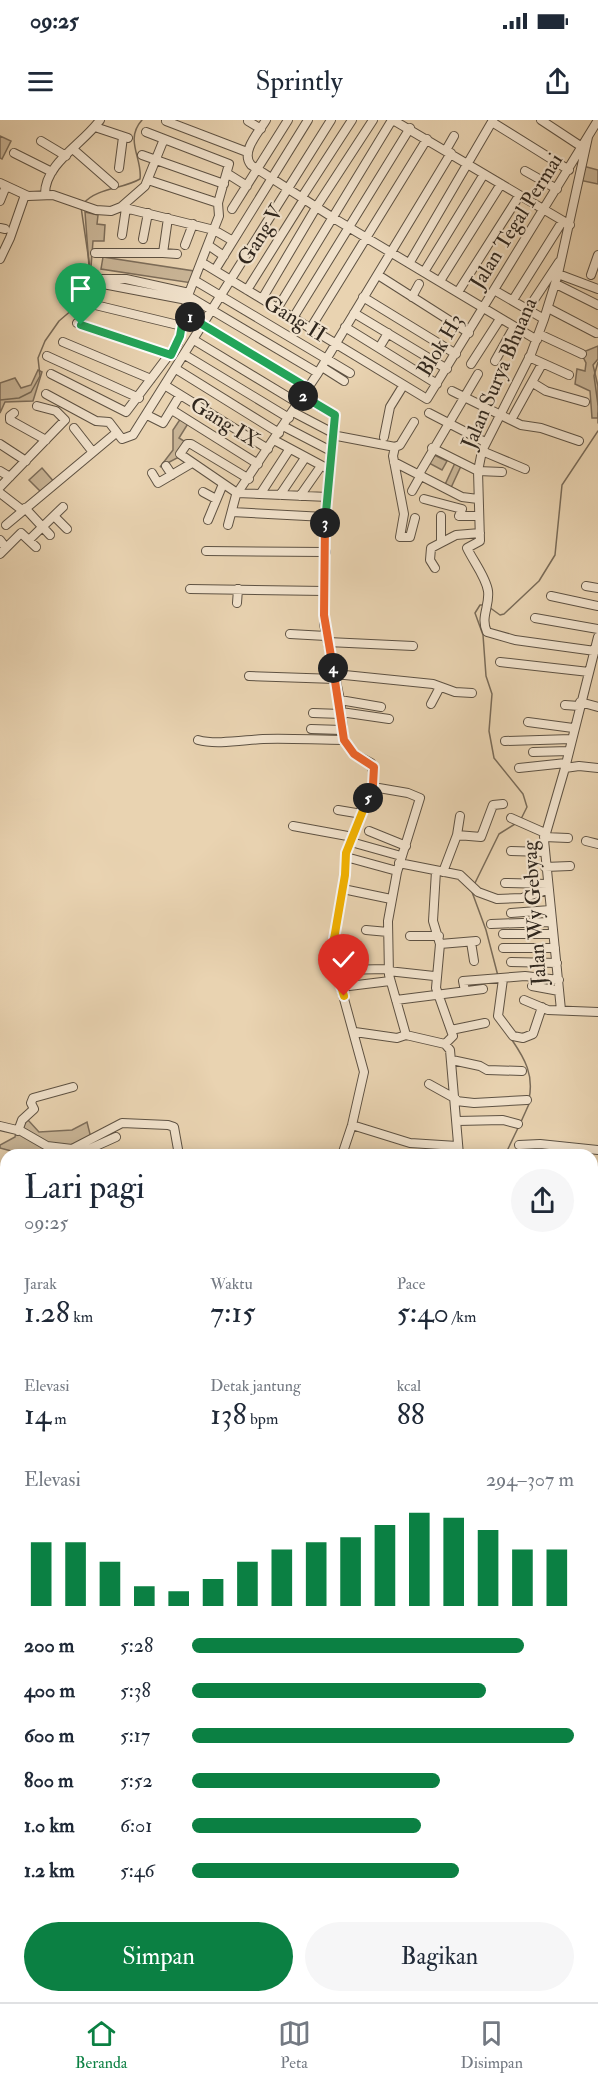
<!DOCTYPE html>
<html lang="id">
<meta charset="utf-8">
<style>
body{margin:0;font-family:"IM FELL Double Pica",serif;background:#f6f6f7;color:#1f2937;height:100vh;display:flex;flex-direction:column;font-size:22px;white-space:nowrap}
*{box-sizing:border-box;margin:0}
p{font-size:20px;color:#747a83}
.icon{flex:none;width:33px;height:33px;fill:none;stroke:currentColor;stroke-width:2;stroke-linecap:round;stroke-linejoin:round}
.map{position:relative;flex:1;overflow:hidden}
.panel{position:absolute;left:0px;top:1029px;width:598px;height:854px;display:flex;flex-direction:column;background:#fff;border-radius:18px 18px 0 0;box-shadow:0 3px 15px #0003}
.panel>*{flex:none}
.pin{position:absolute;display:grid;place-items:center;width:51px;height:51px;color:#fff;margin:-62px -26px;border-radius:50% 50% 50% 0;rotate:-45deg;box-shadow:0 0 6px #0007}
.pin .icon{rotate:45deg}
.km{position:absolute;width:30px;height:30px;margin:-15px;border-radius:50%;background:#222;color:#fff;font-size:16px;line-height:30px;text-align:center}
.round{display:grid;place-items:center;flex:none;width:63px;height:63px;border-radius:32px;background:#f6f6f7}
.overview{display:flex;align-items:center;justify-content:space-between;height:102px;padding:0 24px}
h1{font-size:33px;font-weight:600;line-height:45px}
.figures{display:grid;grid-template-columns:repeat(3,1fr);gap:9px;height:102px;padding:6px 24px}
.figures div{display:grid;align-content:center}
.figures b{font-size:30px;font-weight:600}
.figures small{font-size:16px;font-weight:400}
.figures p{font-size:16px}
.chart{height:168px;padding:12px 24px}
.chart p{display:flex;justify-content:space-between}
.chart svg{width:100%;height:108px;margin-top:6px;stroke:#0b8043;stroke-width:6}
.primary-button{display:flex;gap:12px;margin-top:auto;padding:12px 24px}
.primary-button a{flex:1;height:69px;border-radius:36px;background:#0b8043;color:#fff;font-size:24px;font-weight:600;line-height:69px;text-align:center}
.primary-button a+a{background:#f6f6f7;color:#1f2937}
ul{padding:0 24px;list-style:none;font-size:20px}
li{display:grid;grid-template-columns:96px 72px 1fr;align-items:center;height:45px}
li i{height:15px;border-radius:8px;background:#0b8043}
.status{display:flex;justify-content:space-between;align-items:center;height:42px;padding:0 30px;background:#fff;direction:ltr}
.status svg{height:16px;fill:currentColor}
header{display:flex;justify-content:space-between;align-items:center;height:78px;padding:0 24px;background:#fff;font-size:27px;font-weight:600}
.tabs{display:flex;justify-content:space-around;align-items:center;height:84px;border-top:2px solid #e0e1e3;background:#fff;font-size:16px;color:#747a83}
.tabs a{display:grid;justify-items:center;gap:3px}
.tabs .current{color:#0b8043}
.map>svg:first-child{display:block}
.green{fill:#cab698;stroke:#7d6e5b;stroke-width:1.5}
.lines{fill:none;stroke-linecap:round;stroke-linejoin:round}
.stream{stroke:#796b58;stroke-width:1.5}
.minor-casing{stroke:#5e5243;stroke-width:10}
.major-casing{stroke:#30271e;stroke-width:11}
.minor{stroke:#f1e2cc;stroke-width:8}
.major{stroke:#e9d3b1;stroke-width:9}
.split-1-casing{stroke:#fff;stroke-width:12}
.split-2-casing{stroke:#fff;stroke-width:12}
.split-3-casing{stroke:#fff;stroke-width:12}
.split-4-casing{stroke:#fff;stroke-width:12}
.split-5-casing{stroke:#fff;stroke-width:12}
.split-6-casing{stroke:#fff;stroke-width:12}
.split-7-casing{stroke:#fff;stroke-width:12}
.split-1{stroke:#22a559;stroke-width:8}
.split-2{stroke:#22a559;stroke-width:8}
.split-3{stroke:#22a559;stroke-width:8}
.split-4{stroke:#f0652b;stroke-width:8}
.split-5{stroke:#f0652b;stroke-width:8}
.split-6{stroke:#f5b400;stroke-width:8}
.split-7{stroke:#f5b400;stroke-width:8}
.labels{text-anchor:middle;stroke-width:4.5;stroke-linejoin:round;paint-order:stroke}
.street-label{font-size:21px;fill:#30271e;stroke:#f1e2cc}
</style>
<div class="status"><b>09:25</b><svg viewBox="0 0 49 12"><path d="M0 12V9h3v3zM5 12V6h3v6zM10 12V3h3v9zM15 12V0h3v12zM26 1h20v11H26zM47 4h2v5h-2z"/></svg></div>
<header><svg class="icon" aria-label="menu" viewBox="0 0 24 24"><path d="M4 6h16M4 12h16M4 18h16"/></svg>Sprintly<svg class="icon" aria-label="share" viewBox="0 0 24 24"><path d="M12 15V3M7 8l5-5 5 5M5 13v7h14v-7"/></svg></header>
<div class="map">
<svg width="598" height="1882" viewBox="0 0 598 1882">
<rect width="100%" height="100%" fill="#e9d3b1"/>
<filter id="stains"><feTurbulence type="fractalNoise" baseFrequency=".00333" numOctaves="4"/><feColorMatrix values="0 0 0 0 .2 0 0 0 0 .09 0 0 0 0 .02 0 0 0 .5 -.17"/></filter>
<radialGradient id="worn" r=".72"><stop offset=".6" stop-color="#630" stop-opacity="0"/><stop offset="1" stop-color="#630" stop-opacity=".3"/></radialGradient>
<path class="green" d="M0,16L11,21L2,39L0,38Z
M583,46L598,50V64L579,60Z
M85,92L98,95L97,104L105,105L104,121H93L90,160Z
M103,137L194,151L192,163L101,149Z
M598,226V239L593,245L598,266V298H592L590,271L575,264L577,249L585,251L586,243L581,233Z
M38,250L42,252L33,281L5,282L0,293V263L15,258L21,268L31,265Z
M181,298L189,302L179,318L187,323L179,337L160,347L173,330V310Z
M432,334L447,341L442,350L427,342Z
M455,343L461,346L449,372L443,369Z
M42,348L55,363L43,374L29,360Z
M28,1000L39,1012L72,1010L87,1002L91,1018L73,1035H26L0,1028V1025L15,1017L16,1011L10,1009Z
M6,1072V1106L0,1104V1073Z
M6,1115V1150L0,1149V1129H3Z"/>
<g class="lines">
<path class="stream" d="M84,83C97,68 123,69 140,59C143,39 124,20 142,0
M598,242L594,256L598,285
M0,280L19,278L31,272L40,256L38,238L45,221L59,201L80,183L89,163L90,148L81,87
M598,293V303
M484,485H480L475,493L483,515L486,556L492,574L489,611L494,638L523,674L527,687L521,699
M489,487L500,495L504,494L539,461L555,435L562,365L598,311
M474,765L499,714L515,704
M472,772L486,810L498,856
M512,920C525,939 534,955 529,979
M520,1004L529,984
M505,1035L518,1008
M3,1367L6,1360
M0,1705L6,1700"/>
<defs>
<path id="minor" d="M266,0C259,12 240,32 251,45L335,99L537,220
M393,0L570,105
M541,0L582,27
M166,1L247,32
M248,1L261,9
M492,2L569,50
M95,7L128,18
M588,17L558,154L544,199L531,234L482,331L478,351L480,421L467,428C473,441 486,457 488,471C490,486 480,497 487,512L515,520L595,531
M41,21L66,36
M74,30L114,65
M446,30L454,16
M14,33L52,52
M142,35L224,64
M119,48L123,17
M525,51L557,69
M228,54L247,66
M148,60L218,83
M0,63L28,76L53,75L96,90L111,91L121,87L145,66L164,19
M45,74C45,43 83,24 100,0
M302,77L352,0
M0,81L6,66
M121,87L214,110L233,121
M232,89L288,0
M0,108L5,109
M122,115L126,88
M143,119L148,93
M185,125L193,104
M208,125L224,136
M95,133H163L168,98
M163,133L177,134
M0,139L10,118L25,75
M201,142L427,279L598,0
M410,142L493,0
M215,150L308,0
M424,152L484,54
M558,154L598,169
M378,155L469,213
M591,155L598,135
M100,159H126L189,173
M194,160L350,253
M440,161L501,64
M103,164L187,180
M556,164L598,185
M247,170L304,79
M494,170L544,199
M458,172L519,76
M188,176L318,253
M363,177L456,234
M412,177L419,164
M262,179L317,86L373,0
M513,180L562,102
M87,183L182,206
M548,188L596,213
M277,189L392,0
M528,189L559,142
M184,193L307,268
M354,193L447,249
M293,198L410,8
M77,203L171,235
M345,207L437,264
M310,209L427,19
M539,214L582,234
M194,220L298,283
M63,222L151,259
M379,228L388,213
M185,235L289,298
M47,236L139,278
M529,237L569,255
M495,241L514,207
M471,244L500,199
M322,247L344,261
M176,249L279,313
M51,254L126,292L178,223L189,173L219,96L218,83L229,44L146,12
M533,263L546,271L585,282
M166,266L268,329
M452,271L521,305L541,308L579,321
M46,274L96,301L109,302L122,319L133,315L331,0
M302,277L335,295L325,397L324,504L340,580L344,620L354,634L371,643L374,656L373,667L346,733L345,755L333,824L335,846L364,952L352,1005L342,1035
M172,290L258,344
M293,292L333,313
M14,293L10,296V300L46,320
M429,293L485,322
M147,295L163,303L180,275
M511,300L542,244
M283,306L331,331
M74,308L92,331
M332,315L395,327
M384,317L390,287L403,266
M274,320L330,350
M0,324L26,341
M395,327L393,336L404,394L400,417H410L415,398
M395,327L400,325L414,302
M432,328L478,351L502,352
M482,331L525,349
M394,342L462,377L478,379
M166,346L172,355
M0,351L10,357
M152,353L158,363L192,343
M419,354L478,254
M249,359L191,324H187L180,334L237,373L328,377
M0,367L65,300L56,291L37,286
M412,371L421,355
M203,372L216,379
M0,373L22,390
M261,373L289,330
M280,375L305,338
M300,376L321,346
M424,379L462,389L459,396H479
M25,388L50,415
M232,392L325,397
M441,396V422
M55,397L67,409
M208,400L223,364
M6,405L116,313
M228,405L236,375L318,253L451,33
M0,420L6,428
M29,420L63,387
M206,431L326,432
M0,434L21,413L36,427
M435,448L430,440L431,428L456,415L480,413
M586,466L598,468
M190,469L325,471
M551,476L598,486
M237,483L238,469
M535,498L598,509
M290,514L326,516
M328,522L413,526
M500,542L589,552
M335,554L433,564L455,572L472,573
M249,556L336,559
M340,580L381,587
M580,582L598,587
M431,584L440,567
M565,585L579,586
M341,592L389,599
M313,593L341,594
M528,602L573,608
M311,609L342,610
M198,620C216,625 244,620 263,619C290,618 317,620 344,620
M505,621L571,619
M533,632L569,631
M519,648L566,643
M565,648L579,646L598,648
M373,667L408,673L420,678L397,752L388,801L389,855L406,915L445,924L450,930L459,1035
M338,690L362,694
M511,698L545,713
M293,706L353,717
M369,711L406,726
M457,715L481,717L493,685L503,684
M544,717L568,718
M586,721L598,724
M351,722L401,736
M511,731L544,732
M346,737L397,751
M399,743L460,755L478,772L497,779L522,778L547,770
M545,747L570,746
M436,751L433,801L440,824L436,868L453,916L445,924
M443,752L457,715L460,696
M505,763L547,764
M343,769L391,779
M511,793L550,790
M491,804L551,802
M366,810L388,812
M503,814H553
M410,816H439
M471,822L474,841
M440,824L476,821
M503,828H555
M511,842L557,843
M336,850L388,849
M388,851L434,856
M503,859L498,896L513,916L523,918L533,914L542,887
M532,866L559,871
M341,867L390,861
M465,871L463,861L525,856L559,860
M396,880L483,869
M524,880L548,890L598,892
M561,890L544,720L565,648L598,517
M451,910L485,903
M355,912L397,918L406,915
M452,940L480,946L487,950L522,951
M429,964L456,979
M456,981L474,983L527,980
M457,1001L503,1000L518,1004
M352,1005L410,1023L457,1026
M0,1006L21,1011L47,1026L72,1029
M18,1011L22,1000L34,989L31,983L33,978L73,967
M519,1025L540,1024L598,1030
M72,1029L122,1003L168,1005L174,1007L179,1035
M76,1035L116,1017
M122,1035H123
M592,1052L598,1053
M592,1136L598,1137
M592,1175L598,1177
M0,1187L6,1188
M0,1224L6,1223
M592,1237L598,1239
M0,1280H6
M0,1300L6,1301
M592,1323L598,1325
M0,1332L6,1322
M592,1339L598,1342
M0,1350H1
M592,1358L598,1360
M0,1371L6,1373
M592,1392L598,1393
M592,1423L598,1425
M594,1478L598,1454
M592,1519L598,1520
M0,1552L6,1555
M592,1561H598
M0,1589L6,1591
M0,1618L6,1620
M594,1620H598
M597,1652H598
M592,1681L598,1682
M592,1699L598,1700
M592,1718L598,1719
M0,1752L6,1756
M592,1776L598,1774
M0,1780L6,1782
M0,1791L6,1793
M0,1812L6,1814
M38,1876L58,1882
M125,1876L134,1882
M186,1876L199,1882
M345,1876L356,1882
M101,1878L108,1882
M0,1881L6,1867
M301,1882L303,1876"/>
<path id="major" d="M592,1099L598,1062
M0,1254H6
M592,1270L598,1271
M234,1882L236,1876"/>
</defs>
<use href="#minor" class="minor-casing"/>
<use href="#major" class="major-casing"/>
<use href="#minor" class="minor"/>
<use href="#major" class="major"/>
</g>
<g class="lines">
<defs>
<path id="split-1" d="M81,205L171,235L180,216L184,193L190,197"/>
<path id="split-2" d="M190,197L308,268L303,276"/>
<path id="split-3" d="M303,276L335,295L325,403"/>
<path id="split-4" d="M325,403L324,495L333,548"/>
<path id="split-5" d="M333,548L344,620L354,634L374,647L373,665L368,678"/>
<path id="split-6" d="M334,819L345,755L346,733L368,678"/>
<path id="split-7" d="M334,819L335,846L344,876"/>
</defs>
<use href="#split-1" class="split-1-casing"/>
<use href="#split-2" class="split-2-casing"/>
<use href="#split-3" class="split-3-casing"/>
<use href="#split-4" class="split-4-casing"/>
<use href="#split-5" class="split-5-casing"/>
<use href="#split-6" class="split-6-casing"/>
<use href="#split-7" class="split-7-casing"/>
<use href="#split-1" class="split-1"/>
<use href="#split-2" class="split-2"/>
<use href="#split-3" class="split-3"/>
<use href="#split-4" class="split-4"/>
<use href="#split-5" class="split-5"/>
<use href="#split-6" class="split-6"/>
<use href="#split-7" class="split-7"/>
</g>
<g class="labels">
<g class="street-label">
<text transform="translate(516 101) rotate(-58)" y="7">Jalan Tegal Permai</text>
<text transform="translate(260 115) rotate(-58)" y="7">Gang V</text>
<text transform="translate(295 198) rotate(32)" y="7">Gang II</text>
<text transform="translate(440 225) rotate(-59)" y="7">Blok H3</text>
<text transform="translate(499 253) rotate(-67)" y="7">Jalan Surya Bhuana</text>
<text transform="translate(225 302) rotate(32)" y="7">Gang IX</text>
<text transform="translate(534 793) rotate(-94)" y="7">Jalan Wy Gebyag</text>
</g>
</g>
<rect width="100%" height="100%" filter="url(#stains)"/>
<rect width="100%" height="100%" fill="url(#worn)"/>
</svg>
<div class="pin" style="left:81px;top:205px;background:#1e9e55"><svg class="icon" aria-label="arrive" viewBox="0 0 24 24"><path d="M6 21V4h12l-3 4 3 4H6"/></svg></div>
<div class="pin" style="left:344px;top:876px;background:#d93025"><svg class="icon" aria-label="check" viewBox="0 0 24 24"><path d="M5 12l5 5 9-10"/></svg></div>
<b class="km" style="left:190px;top:197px">1</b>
<b class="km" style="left:303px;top:276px">2</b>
<b class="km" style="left:325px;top:403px">3</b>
<b class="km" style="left:333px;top:548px">4</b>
<b class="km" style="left:368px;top:678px">5</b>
<section class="panel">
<div class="overview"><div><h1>Lari pagi</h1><p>09:25</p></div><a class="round"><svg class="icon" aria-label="share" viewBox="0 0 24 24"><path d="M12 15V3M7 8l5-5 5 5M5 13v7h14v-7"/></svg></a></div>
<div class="figures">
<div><p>Jarak</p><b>1.28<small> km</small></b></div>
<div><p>Waktu</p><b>7:15</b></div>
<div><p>Pace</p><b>5:40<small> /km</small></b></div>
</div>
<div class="figures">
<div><p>Elevasi</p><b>14<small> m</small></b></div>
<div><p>Detak jantung</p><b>138<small> bpm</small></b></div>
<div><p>kcal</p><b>88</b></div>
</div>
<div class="chart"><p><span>Elevasi</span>294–307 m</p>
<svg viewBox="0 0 160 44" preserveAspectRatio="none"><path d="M5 44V18M15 44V18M25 44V26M35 44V36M45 44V38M55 44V33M65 44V26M75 44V21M85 44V18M95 44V16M105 44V11M115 44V6M125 44V8M135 44V13M145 44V21M155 44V21"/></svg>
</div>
<ul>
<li><b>200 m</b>5:28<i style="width:87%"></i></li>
<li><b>400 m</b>5:38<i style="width:77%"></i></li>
<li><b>600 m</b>5:17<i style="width:100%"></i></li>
<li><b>800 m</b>5:52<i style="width:65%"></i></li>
<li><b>1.0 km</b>6:01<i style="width:60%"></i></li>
<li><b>1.2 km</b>5:46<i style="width:70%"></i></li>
</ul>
<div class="primary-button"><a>Simpan</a><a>Bagikan</a></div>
</section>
</div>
<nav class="tabs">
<a class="current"><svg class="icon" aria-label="home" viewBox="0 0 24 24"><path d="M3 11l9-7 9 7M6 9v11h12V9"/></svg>Beranda</a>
<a><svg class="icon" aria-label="map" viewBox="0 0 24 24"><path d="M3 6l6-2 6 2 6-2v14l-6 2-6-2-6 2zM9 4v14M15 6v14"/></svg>Peta</a>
<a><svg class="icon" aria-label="saved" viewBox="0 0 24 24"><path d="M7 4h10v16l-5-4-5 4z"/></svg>Disimpan</a>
</nav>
